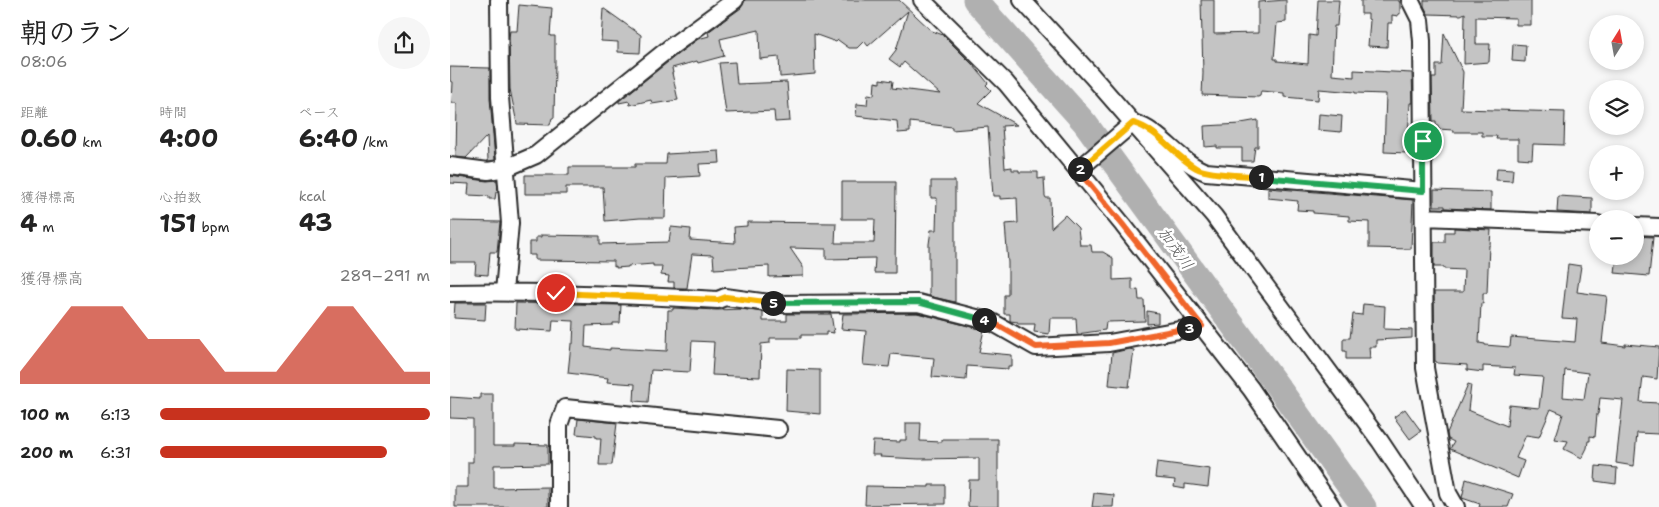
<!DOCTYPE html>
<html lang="ja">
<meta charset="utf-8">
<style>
body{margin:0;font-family:"Shantell Sans","Klee One",sans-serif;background:#f6f6f6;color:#222;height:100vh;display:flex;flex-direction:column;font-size:19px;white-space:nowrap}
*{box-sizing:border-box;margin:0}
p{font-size:16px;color:#767676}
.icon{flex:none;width:28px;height:28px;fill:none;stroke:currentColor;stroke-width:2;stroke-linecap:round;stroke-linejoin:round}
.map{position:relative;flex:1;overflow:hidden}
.panel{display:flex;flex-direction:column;background:#fff;width:450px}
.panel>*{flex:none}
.needle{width:32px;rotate:11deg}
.buttons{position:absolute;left:1139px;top:15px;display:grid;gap:10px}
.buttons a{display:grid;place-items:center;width:55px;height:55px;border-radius:50%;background:#fff;box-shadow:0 2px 8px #0003;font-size:25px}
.pin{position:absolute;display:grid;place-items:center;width:42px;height:42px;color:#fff;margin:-21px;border:2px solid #fff;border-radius:50%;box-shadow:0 1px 5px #0007}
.km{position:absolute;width:25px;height:25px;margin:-12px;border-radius:50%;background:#222;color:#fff;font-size:14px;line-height:25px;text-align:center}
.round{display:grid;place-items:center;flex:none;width:52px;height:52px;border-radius:26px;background:#f6f6f6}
.headline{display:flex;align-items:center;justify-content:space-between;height:85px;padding:0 20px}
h1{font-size:28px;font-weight:700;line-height:38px}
.metrics{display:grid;grid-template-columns:repeat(3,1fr);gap:8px;height:85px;padding:5px 20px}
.metrics div{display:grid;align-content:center}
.metrics b{font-size:25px;font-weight:700}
.metrics small{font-size:14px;font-weight:400}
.metrics p{font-size:14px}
.chart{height:140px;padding:10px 20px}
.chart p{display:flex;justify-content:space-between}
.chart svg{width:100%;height:90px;margin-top:5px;fill:#c8321e;opacity:.7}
ul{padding:0 20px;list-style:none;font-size:16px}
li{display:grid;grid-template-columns:80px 60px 1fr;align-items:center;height:38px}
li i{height:12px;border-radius:6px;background:#c8321e}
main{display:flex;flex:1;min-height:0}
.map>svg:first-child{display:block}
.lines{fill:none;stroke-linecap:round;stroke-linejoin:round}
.river{stroke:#b0b0b0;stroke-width:25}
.building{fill:#c4c4c4;stroke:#2b2b2b;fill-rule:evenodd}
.minor-casing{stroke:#2b2b2b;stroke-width:20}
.minor{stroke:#fff;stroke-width:16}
.split-1-casing{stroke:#fff;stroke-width:10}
.split-2-casing{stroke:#fff;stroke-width:10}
.split-3-casing{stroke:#fff;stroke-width:10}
.split-4-casing{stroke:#fff;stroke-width:10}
.split-5-casing{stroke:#fff;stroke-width:10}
.split-6-casing{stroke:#fff;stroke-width:10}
.split-1{stroke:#22a559;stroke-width:6}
.split-2{stroke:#f5b400;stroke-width:6}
.split-3{stroke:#f0652b;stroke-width:6}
.split-4{stroke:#f0652b;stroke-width:6}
.split-5{stroke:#22a559;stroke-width:6}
.split-6{stroke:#f5b400;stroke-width:6}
.labels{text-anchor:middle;stroke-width:5;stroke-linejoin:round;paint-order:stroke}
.water-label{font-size:16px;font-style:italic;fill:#5a5a5a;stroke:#fff}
</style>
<main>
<section class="panel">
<div class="headline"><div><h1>朝のラン</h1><p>08:06</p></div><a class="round"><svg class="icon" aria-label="share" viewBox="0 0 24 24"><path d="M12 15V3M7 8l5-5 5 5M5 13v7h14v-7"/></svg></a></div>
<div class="metrics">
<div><p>距離</p><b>0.60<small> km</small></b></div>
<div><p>時間</p><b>4:00</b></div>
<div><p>ペース</p><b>6:40<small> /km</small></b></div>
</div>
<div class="metrics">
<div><p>獲得標高</p><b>4<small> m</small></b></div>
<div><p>心拍数</p><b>151<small> bpm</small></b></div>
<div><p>kcal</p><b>43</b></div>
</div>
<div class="chart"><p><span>獲得標高</span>289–291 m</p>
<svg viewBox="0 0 160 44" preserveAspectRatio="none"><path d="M0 44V38L10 22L20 6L30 6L40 6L50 22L60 22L70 22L80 38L90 38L100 38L110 22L120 6L130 6L140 22L150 38L160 38V44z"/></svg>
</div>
<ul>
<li><b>100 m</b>6:13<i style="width:100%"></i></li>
<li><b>200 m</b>6:31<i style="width:84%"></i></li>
</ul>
</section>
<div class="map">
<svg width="1209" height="507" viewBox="0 0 1209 507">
<rect width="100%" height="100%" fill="#f7f7f7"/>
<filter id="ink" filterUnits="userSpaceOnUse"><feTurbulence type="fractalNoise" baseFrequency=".02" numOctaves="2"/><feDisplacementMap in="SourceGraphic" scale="10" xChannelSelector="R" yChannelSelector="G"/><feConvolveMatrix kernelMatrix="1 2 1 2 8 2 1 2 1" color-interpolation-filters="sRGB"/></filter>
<g filter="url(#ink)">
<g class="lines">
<path class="river" d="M525,0L635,123L828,387L914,507"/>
</g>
<path class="building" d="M295,0H449L482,31L493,35L524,66L538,83L536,85L541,90L528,103L567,125L552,126L555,168L562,167V170H569V172H588V179L594,178L595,196L596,198H600L601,228L615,215L628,228L630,245H641L642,252H653L663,258V280L682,279V290L688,289L689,300H694L695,321L656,322L655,330L627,334L626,318H600L599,334L584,332L585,324H568V322L560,321V314H554V295H558V263L555,224L568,223L567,198L550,199V196H543L538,127L502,130V127L460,122V132L448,133L447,121L406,116L407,104L417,105L418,94L424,95L425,82L430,83V79L443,81L442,88L490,94L454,62L450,67L439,59L446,50L458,11L418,46L414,41L407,48H399L388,40L386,42L364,34L365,74L330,77L329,57L310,59L309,30L270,39L274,56L248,63L247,61L222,68L223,73H222L228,100L202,104L201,100L180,105L179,101L169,103V101L228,54L248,39L259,36L258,32L291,8Z
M751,0H764V34L808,33V2L836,0V22L827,23L824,59H827V61L858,64L859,35L866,36L868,0H889L887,26H884L882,75L904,77V70L962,73L963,103H960L957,153L934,152L936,94L905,93V92L869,89L868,100L834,97V93L811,91L810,96L808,97L752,95L753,73Z
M911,0H949V2H950V14H948V16L942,15V23H938L937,47L918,46L920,20L918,19V14H911Z
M974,0H1081V25H1066V18L1026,17V44H1040L1039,62L1014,64L1015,13L1011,15L978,14L974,6Z
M69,5L102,8L100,36H105V62L104,118H102L100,125L67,124L60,89L59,37L60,31H67Z
M153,8L191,35L190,53L168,52V42L151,41Z
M994,33L1013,72L1011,109L1115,112L1114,145L1083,144L1082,159L1068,158V139H1046L1047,136H1032V132H1003V130L988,129V125H986V121H983L982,78H986V65H992Z
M1063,44L1076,45L1075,62L1062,61Z
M285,62L287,84L337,82L340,121L325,122L324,111L276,113L269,63Z
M0,67L40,68V98L45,160L38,161L37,136L16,158L6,157L7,103H2L3,82L0,81Z
M869,114L892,116L891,132L868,130Z
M808,120V147H805L803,161H792V148H767V146L755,147L754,126L791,124V123Z
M269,151L270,163L249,164L250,176L216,178L215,218H190L155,221L153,187H116V194H75V175H119V167H185V164H216L217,154Z
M1047,168L1063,169L1062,181L1046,180Z
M0,176L37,181L47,180L48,192H46L45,199H39V196L18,195L19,184L0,183Z
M481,181H505V302L479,296V244L481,230H486L487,198H481Z
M392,182H446L445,273H424L425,258L376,259V249L340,248L353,267V276L319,277V266L264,269L263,255L242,254L237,288H224V282H218L219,276L211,275L212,266H203V264L178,266V267L166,268V266L164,267V261L85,260V255H79V242H86V237H91V235L150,236V244L219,242L221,227L241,229L240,240L285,243L284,227L297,226V222L386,223L385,243H424L425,219H392Z
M818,188L963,200L961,249L919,248V222L899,221V216L863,213V211L847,210L848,201L818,198Z
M984,190L1041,192V210L995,208V206H984Z
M1108,196L1142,198V214L1107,212Z
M0,221L50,222L47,252H40L38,275L25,274L26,262H0Z
M1004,228L1041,230L1040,245H1039L1037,293H1033V304L1031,303L1029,343L1035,344V345L1060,347L1061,337L1125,342L1127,319L1112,318L1118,264L1131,266L1127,292L1157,296L1152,343L1175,346V344L1209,347L1207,379L1193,377L1190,402L1209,403V434L1187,433L1184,466L1166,463L1173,400L1150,398L1148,414H1147L1145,437L1140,436V441H1138L1137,448L1132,458L1114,449L1118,441L1105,439L1113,414L1101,409L1089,437L1076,435L1066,458L1074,461L1068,478L1000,449L1004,442L998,439L997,433L1018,384L1021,385L1018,410L1057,426L1059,405L1089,408L1093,377L1064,375L1065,368L1033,366V372L1017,370V365L987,363V362L985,361L984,292H1013L1014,270L994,269V267H984V242H995V232H1004ZM1115,370L1138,373L1134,399L1113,397Z
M1185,236L1203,237L1199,276L1165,273L1167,256H1185Z
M5,303H36L35,320L4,318Z
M66,303L171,305L170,323H163V325L136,326L135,347L160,350V348L217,351L218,310H223V308L267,310L291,309L313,312V321H337V314H381L384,333L376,332V335H351V338H320V343L311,344L310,377L262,375L264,342L242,341L240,372L201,370L198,402L184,401L185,384L157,382L158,378L118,373L121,344H123L124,321L103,320L102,331L65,329Z
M913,304L935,306L934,329L962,330V338L926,340V347H919L920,359H896V351H893V340L894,338H900L903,314L912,315Z
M697,311L708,313V323L697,324Z
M467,313L534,330L529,352L562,355V366H558V369L517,366L516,380L482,377L484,358L441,354L439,367L413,365L416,331L391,329L393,314Z
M679,349L684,350L679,387L659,385L662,353Z
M337,369L370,370V414L336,411Z
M30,394H43V446H65V444L98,445V464L44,465V488L98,487V507H5V487H18V462H23V419L0,418V397L30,399Z
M955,409L971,431L960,439L944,417Z
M128,419L167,423L162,465H149L151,438H146V436L126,434Z
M456,423H471L470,441L492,442V439H548V507H518L519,480H529V458L469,459L430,457L431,455H422L423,441L450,442V440H456Z
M707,462L760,469L758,487L735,484V489L724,487L725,480L705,478Z
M1146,466L1167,468L1166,484L1145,481Z
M1016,479L1063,494L1058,507H1029L1030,504L1012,498Z
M479,485H495V504L415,505L416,486L479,487Z
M644,493L664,495L663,507H642Z"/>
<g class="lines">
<defs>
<path id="minor" d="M49,0L50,97L60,223L54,292
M472,0L556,83L673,225L801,389L882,507
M572,0L642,76L764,216L930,441L974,507
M960,0L970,20L972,41L975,368L998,493L1006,507
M0,166L38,171L56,168L86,155L222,46L285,0
M628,170L683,123C712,131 728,162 756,172L973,191
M974,217L1148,224
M1185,226L1209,227
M0,293C89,291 178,295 268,300L275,297L327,304L468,303L542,322L586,347L659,343L751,326
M109,507V425L115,408L328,429"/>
</defs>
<use href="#minor" class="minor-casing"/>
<use href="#minor" class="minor"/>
</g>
</g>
<g class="lines" filter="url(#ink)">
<defs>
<path id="split-1" d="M811,177L973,191V141"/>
<path id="split-2" d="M630,169L683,123C709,130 723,155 746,168C759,175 795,175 811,177"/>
<path id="split-3" d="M630,169L628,170L673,225L752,326L739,328"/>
<path id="split-4" d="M534,320L542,322L586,347L659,343L739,328"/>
<path id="split-5" d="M323,303L468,302L534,320"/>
<path id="split-6" d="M106,293L268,300L276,297L323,303"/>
</defs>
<use href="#split-1" class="split-1-casing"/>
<use href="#split-2" class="split-2-casing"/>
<use href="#split-3" class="split-3-casing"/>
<use href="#split-4" class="split-4-casing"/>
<use href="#split-5" class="split-5-casing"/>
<use href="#split-6" class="split-6-casing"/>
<use href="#split-1" class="split-1"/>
<use href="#split-2" class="split-2"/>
<use href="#split-3" class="split-3"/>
<use href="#split-4" class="split-4"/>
<use href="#split-5" class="split-5"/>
<use href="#split-6" class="split-6"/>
</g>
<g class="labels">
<g class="water-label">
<text transform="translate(726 248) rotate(54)" y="6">加茂川</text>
</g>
</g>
</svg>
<div class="buttons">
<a><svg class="needle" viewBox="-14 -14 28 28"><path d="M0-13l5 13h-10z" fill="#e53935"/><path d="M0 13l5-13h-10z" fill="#767676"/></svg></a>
<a><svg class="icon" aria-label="layers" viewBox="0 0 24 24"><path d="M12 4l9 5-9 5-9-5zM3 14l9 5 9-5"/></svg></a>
<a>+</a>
<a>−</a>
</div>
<div class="pin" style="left:973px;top:141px;background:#1e9e55"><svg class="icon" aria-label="arrive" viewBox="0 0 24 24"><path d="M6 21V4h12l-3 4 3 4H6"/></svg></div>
<div class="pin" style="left:106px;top:293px;background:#d93025"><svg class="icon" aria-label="check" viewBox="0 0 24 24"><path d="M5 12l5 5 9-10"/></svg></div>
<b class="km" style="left:811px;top:177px">1</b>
<b class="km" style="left:630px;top:169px">2</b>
<b class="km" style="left:739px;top:328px">3</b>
<b class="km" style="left:534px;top:320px">4</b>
<b class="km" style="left:323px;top:303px">5</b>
</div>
</main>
